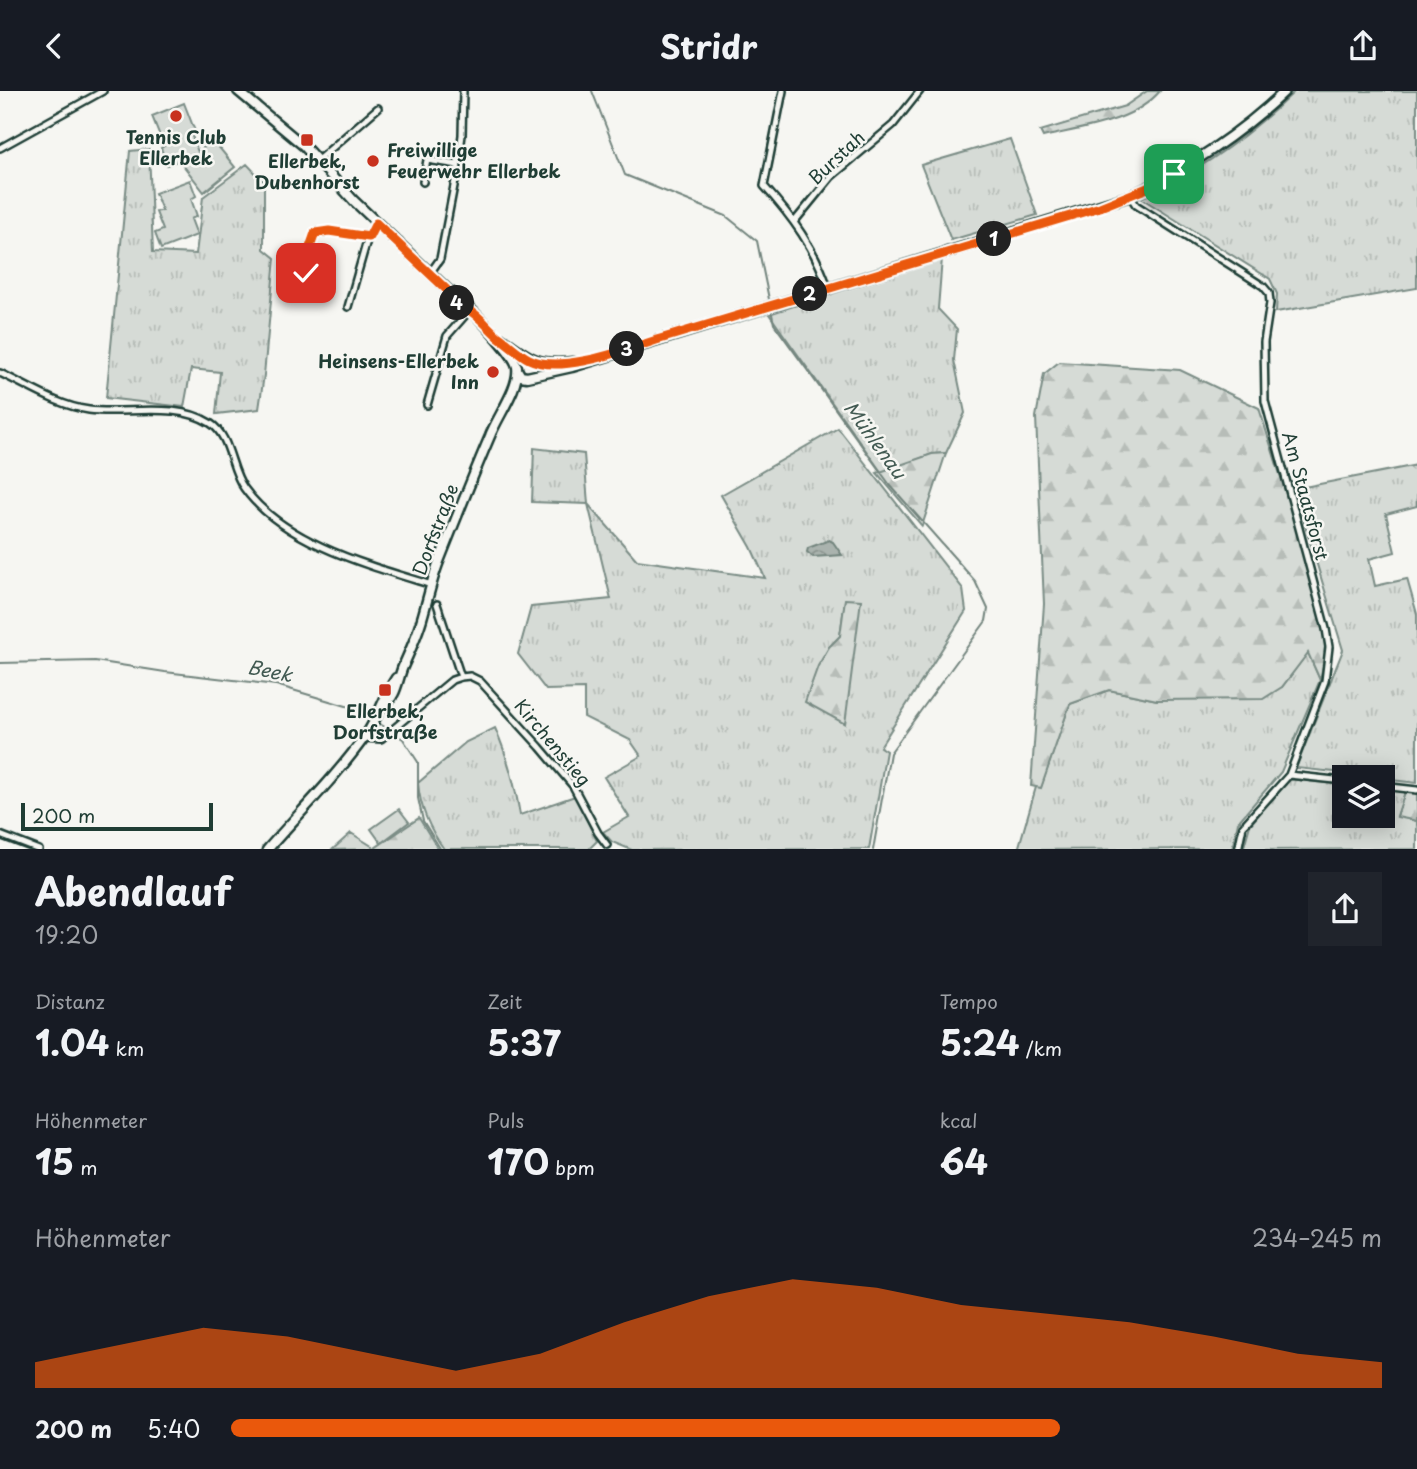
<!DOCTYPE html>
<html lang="de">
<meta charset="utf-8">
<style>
body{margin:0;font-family:"Playpen Sans",sans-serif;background:#20242c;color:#f1f3f6;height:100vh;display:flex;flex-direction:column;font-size:26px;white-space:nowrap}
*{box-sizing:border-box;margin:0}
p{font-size:23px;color:#9ea1a6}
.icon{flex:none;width:38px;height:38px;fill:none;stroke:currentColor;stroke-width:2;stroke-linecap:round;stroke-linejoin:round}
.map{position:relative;height:758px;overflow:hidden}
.sheet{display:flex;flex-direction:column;background:#171b24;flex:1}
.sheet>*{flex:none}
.buttons{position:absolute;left:1332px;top:674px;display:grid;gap:14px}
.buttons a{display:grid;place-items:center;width:63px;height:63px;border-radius:0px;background:#171b24;box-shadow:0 4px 18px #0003;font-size:35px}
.scale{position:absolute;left:21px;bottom:18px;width:192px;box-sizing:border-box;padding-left:7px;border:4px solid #1f3d34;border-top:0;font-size:19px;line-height:24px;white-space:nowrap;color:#1f3d34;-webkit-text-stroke:5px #f6f6f2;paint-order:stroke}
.pin{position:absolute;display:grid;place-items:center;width:60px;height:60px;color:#fff;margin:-30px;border-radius:14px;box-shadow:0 4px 10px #0006}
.km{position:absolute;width:35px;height:35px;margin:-18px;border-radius:50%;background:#222;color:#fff;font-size:19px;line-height:35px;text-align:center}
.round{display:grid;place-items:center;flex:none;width:74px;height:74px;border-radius:0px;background:#20242c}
.overview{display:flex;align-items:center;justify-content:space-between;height:119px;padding:0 35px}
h1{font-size:38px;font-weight:700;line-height:52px}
.stats{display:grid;grid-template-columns:repeat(3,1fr);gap:10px;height:119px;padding:7px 35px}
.stats div{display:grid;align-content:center}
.stats b{font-size:35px;font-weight:700}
.stats small{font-size:19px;font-weight:400}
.stats p{font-size:19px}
.chart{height:196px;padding:14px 35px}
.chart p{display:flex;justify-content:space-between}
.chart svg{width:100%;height:126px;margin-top:7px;fill:#ea580c;opacity:.7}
ul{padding:0 35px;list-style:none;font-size:23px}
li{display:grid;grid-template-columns:112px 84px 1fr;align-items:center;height:52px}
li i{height:18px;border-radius:9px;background:#ea580c}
header{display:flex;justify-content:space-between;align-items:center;height:91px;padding:0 35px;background:#171b24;font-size:32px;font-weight:700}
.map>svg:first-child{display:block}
.grass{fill:url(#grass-tufts);stroke:#7a8c85;stroke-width:2;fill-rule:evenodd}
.forest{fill:url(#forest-firs);stroke:#7a8c85;stroke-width:2}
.pitch{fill:#d6dbd6;stroke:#7a8c85;stroke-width:2}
.water{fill:url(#water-waves);stroke:#72847d;stroke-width:2}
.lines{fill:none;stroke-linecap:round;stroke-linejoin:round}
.stream{stroke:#72847d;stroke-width:2}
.street-casing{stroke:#1f3d34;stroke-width:10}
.secondary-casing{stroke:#1f3d34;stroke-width:13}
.street{stroke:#f6f6f2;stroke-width:5}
.secondary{stroke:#f6f6f2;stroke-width:8}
.route-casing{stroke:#fff;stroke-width:14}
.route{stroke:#ea580c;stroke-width:9}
.poi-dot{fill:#c8321e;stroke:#f6f6f2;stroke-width:2.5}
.labels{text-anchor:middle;stroke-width:5;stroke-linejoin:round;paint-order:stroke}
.poi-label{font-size:18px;font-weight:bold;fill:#1f3d34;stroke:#f6f6f2}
.street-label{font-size:18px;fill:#1f3d34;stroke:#f6f6f2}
.water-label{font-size:19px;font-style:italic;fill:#425a52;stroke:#f6f6f2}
</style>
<header><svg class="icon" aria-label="back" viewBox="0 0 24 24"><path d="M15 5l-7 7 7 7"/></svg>Stridr<svg class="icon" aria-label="share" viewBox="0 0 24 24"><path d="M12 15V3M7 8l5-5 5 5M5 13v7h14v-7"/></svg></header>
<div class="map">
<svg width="1417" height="759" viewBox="0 0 1417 759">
<defs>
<pattern id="grass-tufts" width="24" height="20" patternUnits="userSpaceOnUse" patternTransform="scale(1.75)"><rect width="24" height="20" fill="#d6dbd6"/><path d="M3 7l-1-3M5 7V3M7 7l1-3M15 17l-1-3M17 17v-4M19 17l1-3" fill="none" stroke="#b7bdb8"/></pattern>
<pattern id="forest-firs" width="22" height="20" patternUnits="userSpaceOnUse" patternTransform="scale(1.75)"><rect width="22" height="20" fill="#d6dbd6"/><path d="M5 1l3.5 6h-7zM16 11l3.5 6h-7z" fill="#b7bdb8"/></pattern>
<pattern id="water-waves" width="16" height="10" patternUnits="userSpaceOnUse" patternTransform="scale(1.75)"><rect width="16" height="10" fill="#aab3ae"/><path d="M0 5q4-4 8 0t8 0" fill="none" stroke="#8a938e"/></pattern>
</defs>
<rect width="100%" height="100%" fill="#f6f6f2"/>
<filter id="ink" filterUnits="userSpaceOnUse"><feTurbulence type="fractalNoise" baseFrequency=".0143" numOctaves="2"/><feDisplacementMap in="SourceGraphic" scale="14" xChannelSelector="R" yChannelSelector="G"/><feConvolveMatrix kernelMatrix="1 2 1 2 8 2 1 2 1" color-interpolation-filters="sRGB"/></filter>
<g filter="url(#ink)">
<path class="grass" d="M1295,0H1417V197L1276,221L1277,203L1270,188L1141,107C1198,82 1250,44 1295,0Z
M1010,48L1037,124L951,149L921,74Z
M149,58L153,161L196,163L203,106L247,73L264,91V158L275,167L264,284L259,318L216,323L220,281L191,278L184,316L106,307L130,60Z
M942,167L938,218L957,238L954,269L965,322L946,362L932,363L882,382L769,223Z
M838,337L963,498L966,520L880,656L886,660L869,758L632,759L612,751L603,741L629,726L604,686L641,665L630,649L584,626V598L546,599L518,563L531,516L611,508L588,413L532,411L534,357L584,363L588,413L637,469L765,487L751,456L721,404ZM845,509V632L829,556L840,545Z
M1417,374V415L1386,423L1395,461L1369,468L1375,495L1407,488L1417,523V692L1383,688L1382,686L1296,677L1343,559L1294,398Z
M1308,561L1320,589L1281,681L1238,731L1232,758L1018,759L1036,696H1041L1070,613L1109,599L1157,609L1282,596Z
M495,637C508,666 515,693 520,724L575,705L597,750L589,758H444C430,739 420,716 418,692L466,651Z
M1289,688L1344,694V724H1382L1383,698L1405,701L1397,725L1417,730V758L1243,759L1250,734Z
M351,742L375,757L376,758L332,759Z"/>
<path class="forest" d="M1147,0H1160C1133,32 1080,37 1043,46L1040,40L1125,15Z
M1059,271L1180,279L1259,317L1294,428L1327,556L1320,589L1308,562L1282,596L1263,608L1157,609L1109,599L1070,613L1041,697L1031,695L1044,513L1036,326L1044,283Z
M946,362L922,435L877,382L932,363Z
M845,508L861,509L845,633L805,611L818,575L829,556L840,545Z
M1405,701L1417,702V730L1397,726Z
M419,727L438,758H376L375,757Z"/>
<path class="pitch" d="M184,12L196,43L192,45L198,61L213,49L235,76L204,101L183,74L194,63L167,74L161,57L164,55L152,25Z
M190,89L196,105L191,108L197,125L191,128L197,144L161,158L155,142L163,139L156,121L162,119L155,102Z
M399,718L409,731L381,752L371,738Z"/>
<path class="water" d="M829,449L833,451L842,464L813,466L807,461L808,457Z"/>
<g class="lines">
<path class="stream" d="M592,0L625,84L726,125L757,150L770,213
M771,218L774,233L890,394L975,490L988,518L986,530L890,662L873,759
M0,572L95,570L165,581L276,594L353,617L372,628
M377,631L403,648L418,671V707L423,730L441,759"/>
<defs>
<path id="street" d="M783,0L764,95C792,126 815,157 828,197
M0,57L103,0
M318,69L378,17
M423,91L427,69L458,74
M1130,105L1136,114L1263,195L1269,202L1270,212L1264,251L1265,310L1326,538L1329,556L1325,590L1289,684L1243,735L1238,759
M795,130L831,86L893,34L920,0
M306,182L308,159L315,142L329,140L368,146L376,132
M430,182L440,168L458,74L462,44L463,0
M348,216L368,146
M0,282C28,295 58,315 89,319C126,324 175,310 210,332C231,345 230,378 244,397C283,452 370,475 432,494
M427,314L447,245L469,220
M437,513L461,586L470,585L480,590L540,656L573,695L598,742L607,754
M364,647L381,648L452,589L461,586
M1289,684L1344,690
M1382,695L1417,699
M0,744L39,759"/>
<path id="secondary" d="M238,0L304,55L354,110L448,199L461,216L467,217
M503,248C530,268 538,275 573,271
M518,280L521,285L527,286L572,276L1130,105C1182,82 1244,40 1285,0
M383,615C396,606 397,592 402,578C410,560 418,543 423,524C428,507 432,489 438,473C455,430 472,387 490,345C497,326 520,296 517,276C515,262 460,205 448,199
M267,759C300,721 337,685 366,644C379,625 384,605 396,587"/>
</defs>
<use href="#street" class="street-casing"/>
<use href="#secondary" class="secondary-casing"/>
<use href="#street" class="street"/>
<use href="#secondary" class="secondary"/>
</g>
</g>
<g class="lines" filter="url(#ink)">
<defs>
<path id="route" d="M306,182L309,159L315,142L329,140L369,146L376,132L447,199L461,216C474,218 488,237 499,246C509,253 519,263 529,268C561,284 627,258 660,248L1100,116L1150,96L1174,83"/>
</defs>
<use href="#route" class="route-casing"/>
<use href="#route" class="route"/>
</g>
<g class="poi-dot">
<circle cx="176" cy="25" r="7"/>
<rect x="300" y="42" width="14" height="14" rx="3.5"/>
<circle cx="373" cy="70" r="7"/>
<circle cx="493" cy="281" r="7"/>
<rect x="378" y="592" width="14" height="14" rx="3.5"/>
</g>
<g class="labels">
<g class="poi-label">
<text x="176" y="53">Tennis Club<tspan x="176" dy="21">Ellerbek</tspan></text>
<text x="387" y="66" text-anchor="start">Freiwillige<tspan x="387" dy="21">Feuerwehr Ellerbek</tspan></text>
<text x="307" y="77">Ellerbek,<tspan x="307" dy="21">Dubenhorst</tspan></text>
<text x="479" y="277" text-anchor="end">Heinsens-Ellerbek<tspan x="479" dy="21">Inn</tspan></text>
<text x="385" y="627">Ellerbek,<tspan x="385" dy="21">Dorfstraße</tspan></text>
</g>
<g class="street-label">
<text transform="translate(837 67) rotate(-43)" y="6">Burstah</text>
<text transform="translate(1305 405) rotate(75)" y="6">Am Staatsforst</text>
<text transform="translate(436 439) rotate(-69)" y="6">Dorfstraße</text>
<text transform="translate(552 652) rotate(50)" y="6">Kirchenstieg</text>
</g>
<g class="water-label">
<text transform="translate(875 349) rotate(54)" y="7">Mühlenau</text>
<text transform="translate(270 580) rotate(11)" y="7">Beek</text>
</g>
</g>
</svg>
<div class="buttons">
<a><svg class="icon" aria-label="layers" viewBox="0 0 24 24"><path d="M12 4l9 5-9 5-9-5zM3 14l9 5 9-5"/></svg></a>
</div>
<div class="scale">200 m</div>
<div class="pin" style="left:1174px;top:83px;background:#1e9e55"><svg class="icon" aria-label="arrive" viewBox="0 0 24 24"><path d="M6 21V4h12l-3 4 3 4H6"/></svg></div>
<div class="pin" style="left:306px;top:182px;background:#d93025"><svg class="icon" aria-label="check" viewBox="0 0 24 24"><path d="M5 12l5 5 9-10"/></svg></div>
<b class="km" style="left:994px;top:148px">1</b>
<b class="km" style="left:810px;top:203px">2</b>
<b class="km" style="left:627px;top:258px">3</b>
<b class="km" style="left:457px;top:212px">4</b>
</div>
<section class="sheet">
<div class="overview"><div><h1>Abendlauf</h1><p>19:20</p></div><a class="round"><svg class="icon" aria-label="share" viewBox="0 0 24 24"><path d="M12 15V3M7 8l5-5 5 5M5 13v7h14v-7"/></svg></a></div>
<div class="stats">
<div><p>Distanz</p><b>1.04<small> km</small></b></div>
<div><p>Zeit</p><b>5:37</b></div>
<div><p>Tempo</p><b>5:24<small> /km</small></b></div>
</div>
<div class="stats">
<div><p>Höhenmeter</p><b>15<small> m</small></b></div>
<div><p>Puls</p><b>170<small> bpm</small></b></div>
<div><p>kcal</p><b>64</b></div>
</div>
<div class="chart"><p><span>Höhenmeter</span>234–245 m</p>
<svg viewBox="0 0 160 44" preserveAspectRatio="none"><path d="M0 44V35L10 29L20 23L30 26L40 32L50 38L60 32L70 21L80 12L90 6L100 9L110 15L120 18L130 21L140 26L150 32L160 35V44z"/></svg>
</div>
<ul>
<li><b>200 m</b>5:40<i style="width:72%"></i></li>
</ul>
</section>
